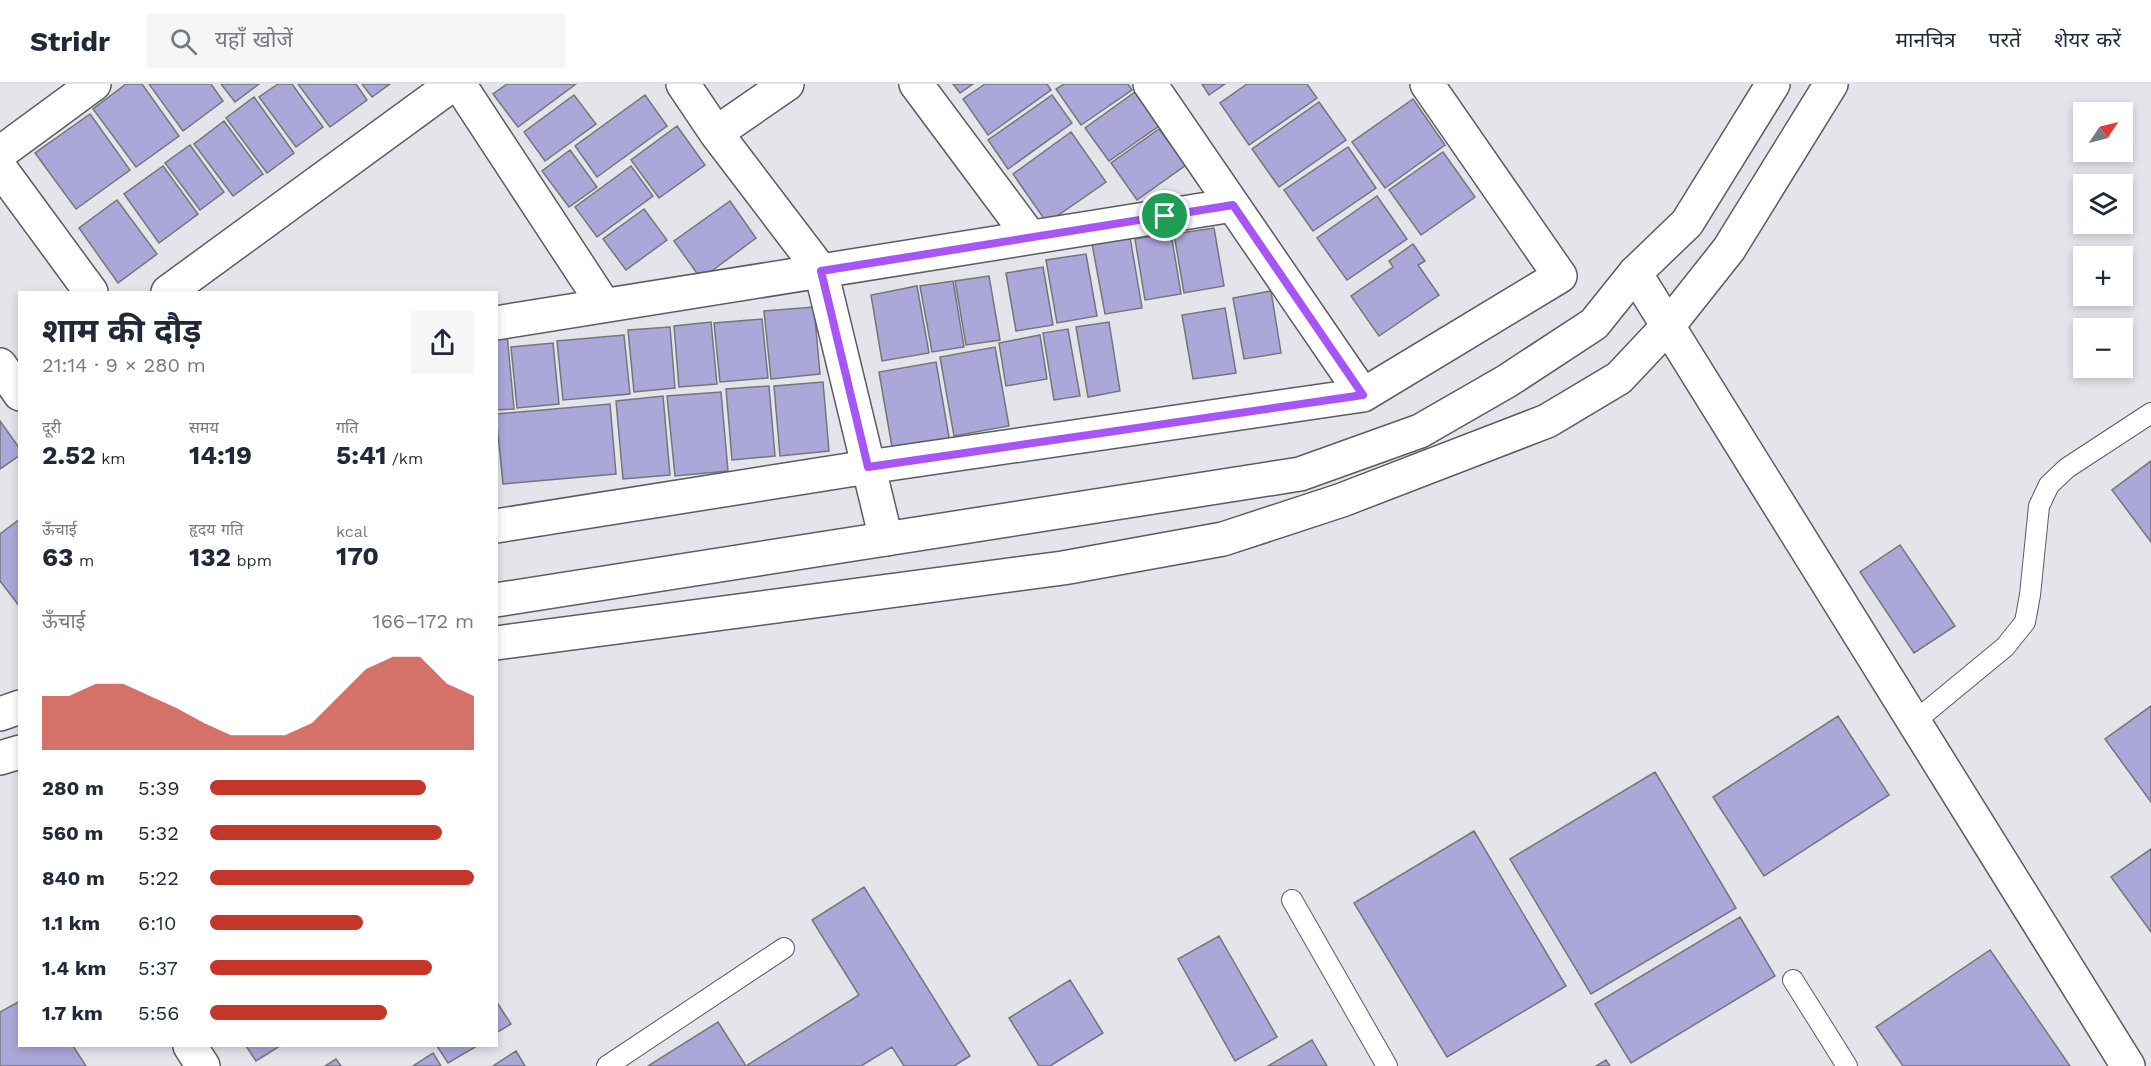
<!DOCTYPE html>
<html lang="hi">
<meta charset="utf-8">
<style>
body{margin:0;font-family:"Work Sans","Noto Sans Devanagari",sans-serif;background:#f6f6f7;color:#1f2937;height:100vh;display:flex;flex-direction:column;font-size:22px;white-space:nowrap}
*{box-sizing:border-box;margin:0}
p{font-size:20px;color:#747a83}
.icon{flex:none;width:33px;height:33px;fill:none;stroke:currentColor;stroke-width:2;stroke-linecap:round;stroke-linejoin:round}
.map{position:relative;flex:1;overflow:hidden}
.sheet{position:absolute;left:18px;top:207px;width:480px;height:756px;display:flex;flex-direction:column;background:#fff;border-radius:0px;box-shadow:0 3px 9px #0003}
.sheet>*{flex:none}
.needle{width:39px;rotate:55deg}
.tools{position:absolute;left:2073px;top:18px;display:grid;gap:12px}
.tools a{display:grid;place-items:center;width:60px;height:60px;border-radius:0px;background:#fff;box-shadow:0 3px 9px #0003;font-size:30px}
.pin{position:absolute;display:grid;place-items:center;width:51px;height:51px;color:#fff;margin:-26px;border:3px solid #fff;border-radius:50%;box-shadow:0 2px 6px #0007}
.round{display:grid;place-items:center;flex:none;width:63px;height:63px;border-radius:0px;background:#f6f6f7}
.summary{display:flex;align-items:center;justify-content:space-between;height:102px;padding:0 24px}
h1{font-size:33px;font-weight:700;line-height:45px}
.metrics{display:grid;grid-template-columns:repeat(3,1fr);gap:9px;height:102px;padding:6px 24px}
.metrics div{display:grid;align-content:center}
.metrics b{font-size:26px;font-weight:700}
.metrics small{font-size:16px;font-weight:400}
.metrics p{font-size:16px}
.chart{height:168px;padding:12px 24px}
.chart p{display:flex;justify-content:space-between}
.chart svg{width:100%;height:108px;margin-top:6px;fill:#c33629;opacity:.7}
ul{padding:0 24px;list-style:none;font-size:20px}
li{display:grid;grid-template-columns:96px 72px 1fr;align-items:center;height:45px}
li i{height:15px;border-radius:8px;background:#c33629}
header{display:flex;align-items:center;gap:36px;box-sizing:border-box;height:84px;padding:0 30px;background:#fff;border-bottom:2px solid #e0e1e3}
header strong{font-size:28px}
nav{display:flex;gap:33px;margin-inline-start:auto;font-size:21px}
.search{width:420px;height:54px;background:#f6f6f7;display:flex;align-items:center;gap:15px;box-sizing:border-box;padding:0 21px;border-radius:0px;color:#747a83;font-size:22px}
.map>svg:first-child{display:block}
.building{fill:#aba7d9;stroke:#75757a;stroke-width:1.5}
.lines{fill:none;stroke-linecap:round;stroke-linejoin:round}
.service-casing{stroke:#5b5b60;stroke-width:22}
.minor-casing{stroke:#5b5b60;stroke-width:36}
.tertiary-casing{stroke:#5b5b60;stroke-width:36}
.service{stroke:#fff;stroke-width:20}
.minor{stroke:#fff;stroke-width:33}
.tertiary{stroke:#fff;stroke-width:33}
.route-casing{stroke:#fff;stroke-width:12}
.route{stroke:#a855f7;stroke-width:8}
</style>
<header>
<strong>Stridr</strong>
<div class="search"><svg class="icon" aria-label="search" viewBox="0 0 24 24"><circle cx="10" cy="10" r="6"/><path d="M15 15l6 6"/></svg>यहाँ खोजें</div>
<nav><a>मानचित्र</a><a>परतें</a><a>शेयर करें</a></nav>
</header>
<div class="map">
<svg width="2151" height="982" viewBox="0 0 2151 982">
<rect width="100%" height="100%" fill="#e5e4ea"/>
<path class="building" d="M126,0H142L179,52L136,83L93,25Z
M149,0H211L223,17L183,47Z
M221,0H259L235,18Z
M278,0H292L323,43L296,63L259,13Z
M298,0H356L367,16L330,43Z
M362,0H390L372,13Z
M507,0H576L518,43L493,10Z
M953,0H973L960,9Z
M985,0H1047L1051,6L988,51L963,15Z
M1064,0H1128L1132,6L1081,41L1056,5Z
M1202,0H1225L1209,11Z
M1247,0H1307L1317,14L1249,61L1220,19Z
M1135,8L1159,42L1109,77L1085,44Z
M574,11L596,40L545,77L524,48Z
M645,11L667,42L597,93L575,62Z
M1052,11L1072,39L1008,85L988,56Z
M254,13L294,69L267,89L226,34Z
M1413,15L1445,61L1385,104L1352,58Z
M1319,18L1346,56L1279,103L1252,65Z
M90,30L130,86L76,125L35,69Z
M224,37L263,90L233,112L194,60Z
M677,42L705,81L659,114L631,76Z
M1159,45L1186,81L1137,116L1111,79Z
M1071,48L1106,98L1047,139L1013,90Z
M190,61L224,108L200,126L165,79Z
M1348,63L1376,104L1313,147L1284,106Z
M570,66L597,103L569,123L542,87Z
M1443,68L1475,113L1421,151L1389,106Z
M163,82L198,130L159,159L124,110Z
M631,82L653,112L597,153L575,123Z
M1377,112L1407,155L1347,196L1317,154Z
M117,116L157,170L118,199L79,144Z
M730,117L756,154L701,195L674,157Z
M644,125L667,156L626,186L603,155Z
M1214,144L1224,202L1184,209L1174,150Z
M1171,149L1181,210L1145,216L1135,155Z
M1130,153L1142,224L1105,230L1092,160Z
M1413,160L1425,177L1418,181L1439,211L1379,252L1351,212L1393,183L1389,177Z
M1086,170L1097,232L1057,239L1046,176Z
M1043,183L1053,241L1016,247L1006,189Z
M989,192L1000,256L966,261L955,197Z
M953,197L964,263L932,268L920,202Z
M917,202L929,269L882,277L871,211Z
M1271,207L1281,269L1244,275L1233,214Z
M814,223L820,290L771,295L764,227Z
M1225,224L1236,289L1193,295L1182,231Z
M762,235L768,294L720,298L714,239Z
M711,238L717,300L679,303L674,242Z
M1109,238L1120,307L1088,313L1076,243Z
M670,243L675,304L634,308L628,246Z
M1068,245L1080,312L1054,316L1043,249Z
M507,250L514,325L496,326V251Z
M624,251L630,310L563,316L557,257Z
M1040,251L1047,295L1006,302L999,259Z
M553,259L559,320L517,324L511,263Z
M995,263L1009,342L954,352L940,273Z
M936,278L950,359L893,369L879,288Z
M823,298L829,367L780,372L774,302Z
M769,302L775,372L732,376L726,305Z
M721,308L728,387L675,392L667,312Z
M663,312L670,391L623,395L616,317Z
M610,320L616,390L503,400L496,330Z
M0,337L20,365V371L0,385Z
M2151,377V458L2112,406Z
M20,435V523L0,497V450Z
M1900,461L1955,542L1914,569L1860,488Z
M2151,622V718L2105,655Z
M1838,632L1889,711L1764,792L1713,713Z
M1655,688L1736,824L1591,910L1510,775Z
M1474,747L1566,902L1447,973L1354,819Z
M2151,765V848L2111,793Z
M864,803L970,972L954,982H904L892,963L861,982H746L859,911L812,836Z
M1740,833L1775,892L1631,979L1595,920Z
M1219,852L1277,953L1235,977L1178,875Z
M1990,866L2070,982H1903L1876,943Z
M1070,896L1103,949L1050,982H1039L1009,934Z
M20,917V962H73L86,982H0V928Z
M496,917L511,940L496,949Z
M718,938L746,982H648Z
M1312,956L1327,982H1268Z
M246,962H280L256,977Z
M437,962H477L448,979Z
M516,967L525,982H493Z
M433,969L441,982H413Z
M336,975L341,982H325Z
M1606,976L1610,982H1596Z"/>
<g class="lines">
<defs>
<path id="service" d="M1914,638L2005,563L2025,538L2030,511L2039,422L2049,401L2067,384L2151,329
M1292,816L1387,982
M1793,896L1847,982
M607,982L784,864"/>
<path id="minor" d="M459,0L604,221
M683,0L716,49L821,187L886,455
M916,0L1030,153
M1150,0L1363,311
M716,49L787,0
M0,69L94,0
M0,84L91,208
M1635,189L2128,982
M168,208L453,0
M496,239L1233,121
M0,281L20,310
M496,442L868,383L1363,311L1560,192L1427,0
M190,962L203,982"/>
<path id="tertiary" d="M496,516L1300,390L1420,347L1507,297L1594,240L1635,189L1687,139L1773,0
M496,559L1063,484L1223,455L1342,416L1547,337L1619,294L1668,242L1729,165L1831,0
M0,630L20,623
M0,674L20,668"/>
</defs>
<use href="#service" class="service-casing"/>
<use href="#minor" class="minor-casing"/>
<use href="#tertiary" class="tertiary-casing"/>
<use href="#service" class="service"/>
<use href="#minor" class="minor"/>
<use href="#tertiary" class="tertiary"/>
</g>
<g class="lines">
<defs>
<path id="route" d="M1233,121L1363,311L868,383L821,187Z"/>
</defs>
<use href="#route" class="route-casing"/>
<use href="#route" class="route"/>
</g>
</svg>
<div class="tools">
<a><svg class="needle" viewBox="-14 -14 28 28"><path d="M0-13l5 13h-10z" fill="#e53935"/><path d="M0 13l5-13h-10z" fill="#747a83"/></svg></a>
<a><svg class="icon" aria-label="layers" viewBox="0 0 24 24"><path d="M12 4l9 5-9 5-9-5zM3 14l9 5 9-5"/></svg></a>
<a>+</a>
<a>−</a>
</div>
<div class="pin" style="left:1165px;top:132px;background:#1e9e55"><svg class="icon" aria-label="arrive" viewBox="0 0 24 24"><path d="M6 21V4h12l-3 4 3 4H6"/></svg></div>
<section class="sheet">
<div class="summary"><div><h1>शाम की दौड़</h1><p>21:14 · 9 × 280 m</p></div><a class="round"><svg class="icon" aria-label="share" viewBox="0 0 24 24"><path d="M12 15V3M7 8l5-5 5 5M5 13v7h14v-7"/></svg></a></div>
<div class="metrics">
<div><p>दूरी</p><b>2.52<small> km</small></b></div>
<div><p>समय</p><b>14:19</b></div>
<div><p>गति</p><b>5:41<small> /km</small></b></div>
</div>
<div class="metrics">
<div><p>ऊँचाई</p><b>63<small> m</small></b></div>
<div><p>हृदय गति</p><b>132<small> bpm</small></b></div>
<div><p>kcal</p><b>170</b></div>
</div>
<div class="chart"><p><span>ऊँचाई</span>166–172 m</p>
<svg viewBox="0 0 160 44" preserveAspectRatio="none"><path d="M0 44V22L10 22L20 17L30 17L40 22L50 27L60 33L70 38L80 38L90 38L100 33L110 22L120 11L130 6L140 6L150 17L160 22V44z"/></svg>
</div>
<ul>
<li><b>280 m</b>5:39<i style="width:82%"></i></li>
<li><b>560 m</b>5:32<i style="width:88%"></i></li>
<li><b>840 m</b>5:22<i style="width:100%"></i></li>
<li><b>1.1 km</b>6:10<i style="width:58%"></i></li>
<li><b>1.4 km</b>5:37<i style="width:84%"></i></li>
<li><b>1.7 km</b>5:56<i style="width:67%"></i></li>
</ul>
</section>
</div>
